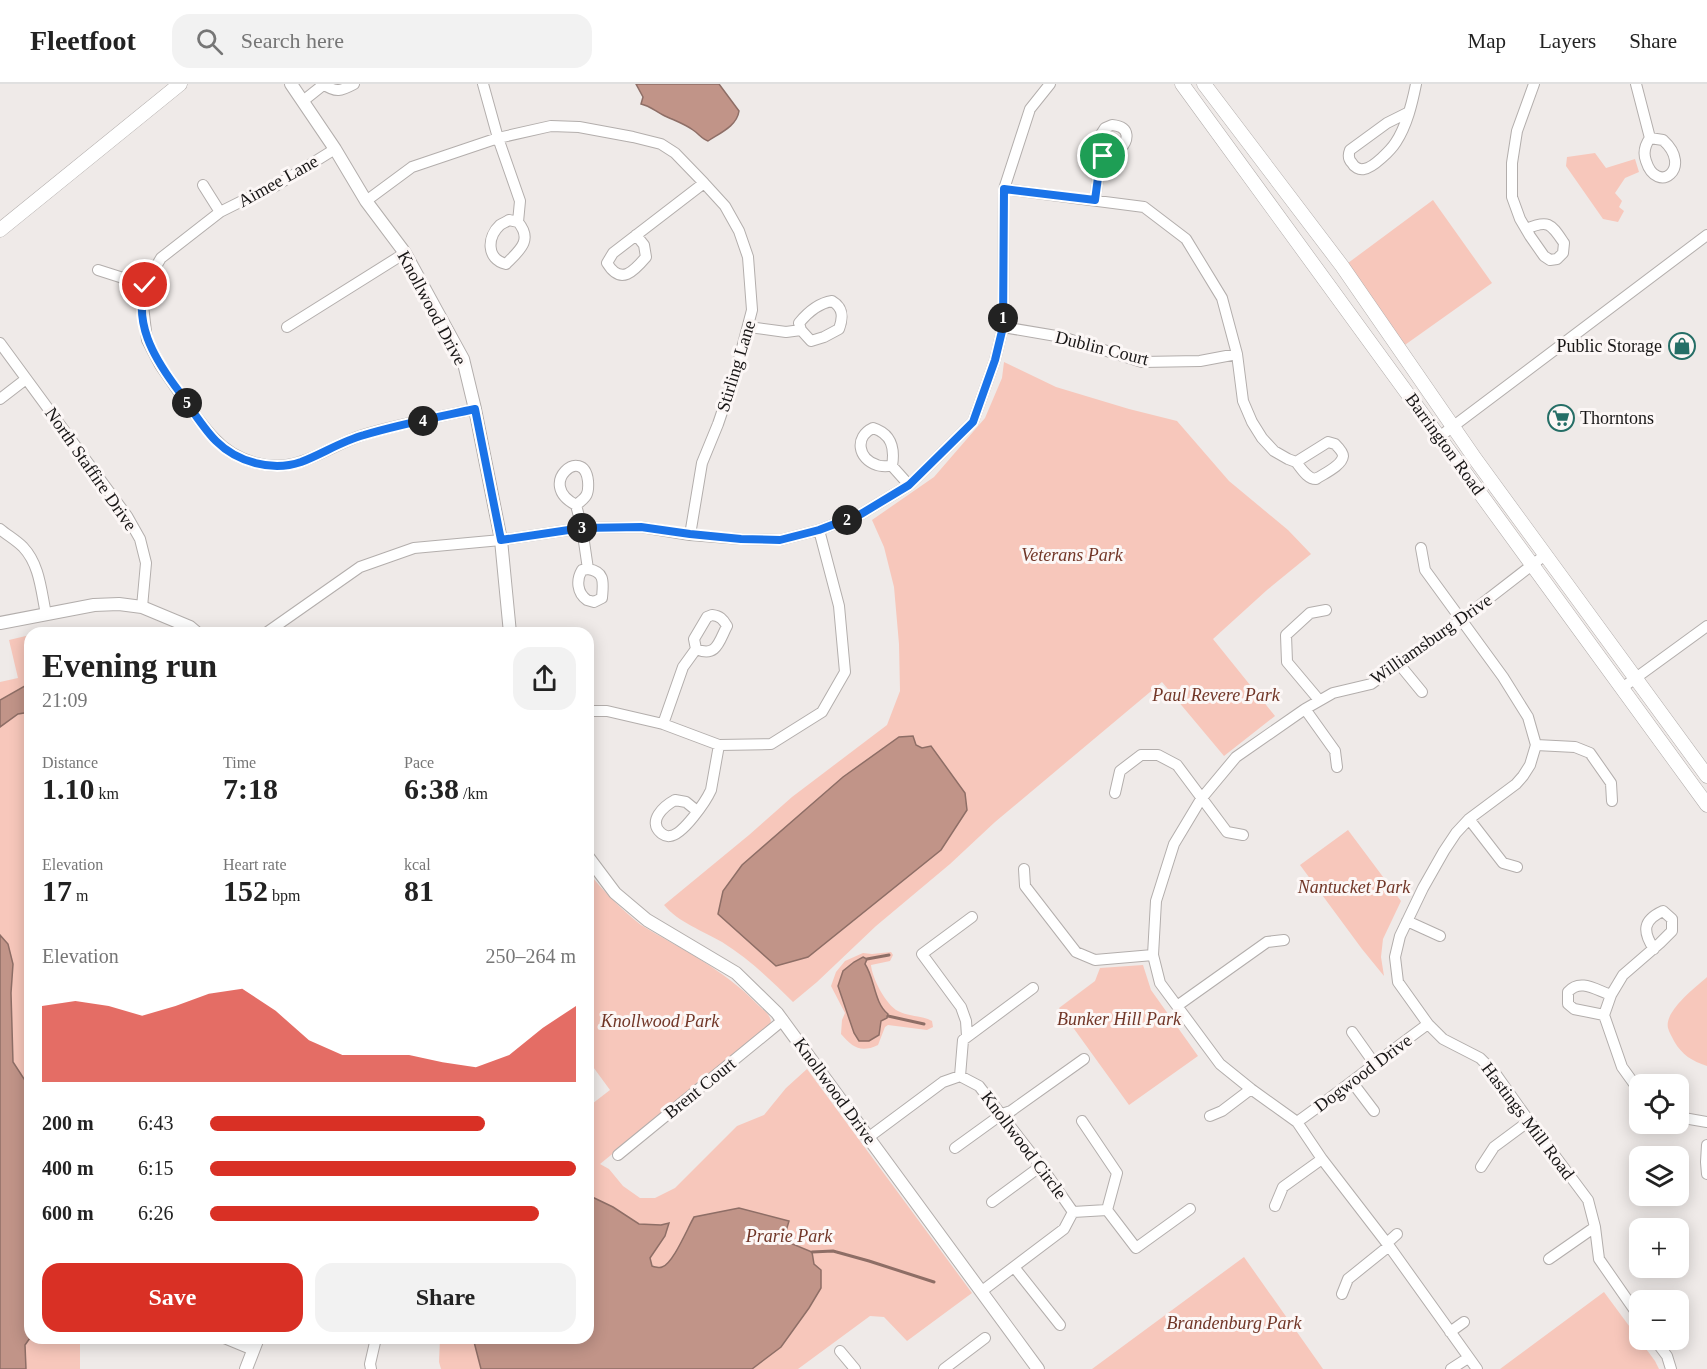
<!DOCTYPE html>
<meta charset="utf-8">
<style>
body{margin:0;font-family:"Times New Roman",serif;background:#f2f2f2;color:#222;height:100vh;display:flex;flex-direction:column;font-size:22px;white-space:nowrap}
*{box-sizing:border-box;margin:0}
p{font-size:20px;color:#767676}
.icon{flex:none;width:33px;height:33px;fill:none;stroke:currentColor;stroke-width:2;stroke-linecap:round;stroke-linejoin:round}
.map{position:relative;flex:1;overflow:hidden}
.details{position:absolute;left:24px;top:543px;width:570px;height:717px;display:flex;flex-direction:column;background:#fff;border-radius:18px;box-shadow:0 3px 15px #0003}
.details>*{flex:none}
.tools{position:absolute;left:1629px;top:990px;display:grid;gap:12px}
.tools a{display:grid;place-items:center;width:60px;height:60px;border-radius:12px;background:#fff;box-shadow:0 3px 15px #0003;font-size:30px}
.pin{position:absolute;display:grid;place-items:center;width:51px;height:51px;color:#fff;margin:-26px;border:3px solid #fff;border-radius:50%;box-shadow:0 2px 6px #0007}
.km{position:absolute;width:30px;height:30px;margin:-15px;border-radius:50%;background:#222;color:#fff;font-size:16px;line-height:30px;text-align:center}
.round{display:grid;place-items:center;flex:none;width:63px;height:63px;border-radius:18px;background:#f2f2f2}
.head{display:flex;align-items:center;justify-content:space-between;height:102px;padding:0 18px}
h1{font-size:33px;font-weight:700;line-height:45px}
.metrics{display:grid;grid-template-columns:repeat(3,1fr);gap:9px;height:102px;padding:6px 18px}
.metrics div{display:grid;align-content:center}
.metrics b{font-size:30px;font-weight:700}
.metrics small{font-size:16px;font-weight:400}
.metrics p{font-size:16px}
.chart{height:168px;padding:12px 18px}
.chart p{display:flex;justify-content:space-between}
.chart svg{width:100%;height:108px;margin-top:6px;fill:#d93025;opacity:.7}
.button{display:flex;gap:12px;margin-top:auto;padding:12px 18px}
.button a{flex:1;height:69px;border-radius:18px;background:#d93025;color:#fff;font-size:24px;font-weight:700;line-height:69px;text-align:center}
.button a+a{background:#f2f2f2;color:#222}
ul{padding:0 18px;list-style:none;font-size:20px}
li{display:grid;grid-template-columns:96px 72px 1fr;align-items:center;height:45px}
li i{height:15px;border-radius:8px;background:#d93025}
header{display:flex;align-items:center;gap:36px;box-sizing:border-box;height:84px;padding:0 30px;background:#fff;border-bottom:2px solid #e0e0e0}
header strong{font-size:28px}
nav{display:flex;gap:33px;margin-inline-start:auto;font-size:21px}
.search{width:420px;height:54px;background:#f2f2f2;display:flex;align-items:center;gap:15px;box-sizing:border-box;padding:0 21px;border-radius:18px;color:#767676;font-size:22px}
.map>svg:first-child{display:block}
.green{fill:#f7c7bb}
.water{fill:#c19488;stroke:#8e6e66;stroke-width:1.5}
.lines{fill:none;stroke-linecap:round;stroke-linejoin:round}
.stream{stroke:#8e6e66;stroke-width:3}
.minor-casing{stroke:#b3aeac;stroke-width:12}
.tertiary-casing{stroke:#b3aeac;stroke-width:14}
.secondary-casing{stroke:#b3aeac;stroke-width:15}
.minor{stroke:#fff;stroke-width:10}
.tertiary{stroke:#fff;stroke-width:12}
.secondary{stroke:#fff;stroke-width:14}
.route-casing{stroke:#fff;stroke-width:12}
.route{stroke:#1a73e8;stroke-width:8}
.labels{text-anchor:middle;stroke-width:6;stroke-linejoin:round;paint-order:stroke}
.street-label{font-size:18px;fill:#181616;stroke:#fcf7f6}
.poi-label{font-size:18px;fill:#181616;stroke:#fcf7f6;text-anchor:end}
.park-label{font-size:18px;font-style:italic;fill:#713627;stroke:#fcf7f6}
</style>
<header>
<strong>Fleetfoot</strong>
<div class="search"><svg class="icon" aria-label="search" viewBox="0 0 24 24"><circle cx="10" cy="10" r="6"/><path d="M15 15l6 6"/></svg>Search here</div>
<nav><a>Map</a><a>Layers</a><a>Share</a></nav>
</header>
<div class="map">
<svg width="1707" height="1285" viewBox="0 0 1707 1285">
<rect width="100%" height="100%" fill="#efeae8"/>
<path class="green" d="M1595,69L1606,84L1635,75L1639,88L1625,94L1615,109L1622,117L1619,123L1624,127L1618,138L1603,135L1566,82L1567,73Z
M1433,116L1492,199L1402,263L1344,182Z
M1004,278L1056,303L1129,325L1177,337L1229,397L1288,446L1311,470L1267,506L1213,555L1275,632L1224,672L1162,598L995,738L950,780L876,842L817,898L793,918C771,896 749,875 722,858C703,847 678,838 664,821L749,751L792,713L887,641L900,607L899,560L894,503L884,463L872,436L934,393L985,334L1002,294Z
M30,551V1254H80V1285H0V598L18,594L9,556Z
M1348,746L1401,817L1383,855L1381,873L1384,892L1362,865L1300,781Z
M588,788C604,808 621,825 641,841C681,865 725,886 757,920C761,924 768,929 770,934C772,938 770,939 769,942L600,1080L609,1085L623,1102L640,1114H655L675,1104L737,1042L764,1031L786,1004L807,985L972,1209L907,1257L884,1233L870,1232L798,1285H441L439,1278L440,1254H588V1023L610,1006L588,976Z
M891,868L893,871L890,877L871,881C872,894 886,921 898,927C909,933 921,931 932,937L933,943L927,946L888,941L885,943L878,961C861,969 853,964 841,950L842,936L845,929L831,902L836,888L845,877L863,869L872,870Z
M1143,881L1151,906L1198,972L1129,1021L1059,924L1095,897L1100,884Z
M1707,893V982C1692,977 1682,971 1674,957C1672,953 1669,948 1668,944C1664,927 1696,903 1707,893Z
M1244,1173L1323,1285H1092Z
M1604,1208L1655,1277L1659,1285H1500Z"/>
<path class="water" d="M636,0H719L739,27C737,42 720,49 708,57C702,55 699,50 693,46C683,39 673,36 663,31C655,27 650,22 641,20L643,13Z
M30,599V628L18,630L0,643V616Z
M913,652L916,661L922,664L931,662L965,709L967,726L941,766L808,873L776,882L718,830L723,807L742,781L843,693L899,653Z
M0,851L8,860L13,880L11,909L13,978L26,998L30,1001V1254L25,1261L26,1285H0Z
M863,873L867,875L865,880C875,895 874,919 888,930L887,934L881,937L879,951L869,957H859L854,949L838,902L843,887L854,878Z
M588,1111L613,1123L639,1140L661,1141L669,1139L665,1152L650,1174L652,1182C654,1183 660,1184 662,1183C673,1180 688,1143 694,1133L739,1124L789,1137L786,1147L790,1159L812,1168L814,1180L821,1186V1204L809,1224L781,1263L752,1285H481L473,1254H588Z"/>
<g class="lines">
<path class="stream" d="M867,875L889,871
M888,932L924,940
M812,1168L833,1167L869,1177L934,1198"/>
<defs>
<path id="minor" d="M323,0C336,9 341,7 354,0
M483,0L498,54L520,117L518,138C533,156 520,166 506,180C486,175 487,153 500,141C503,139 506,138 509,136L518,138
M1636,0L1650,54C1645,61 1643,69 1646,77C1657,112 1694,84 1663,56L1650,54
M303,17L323,1
M1409,28L1387,39L1350,66C1348,71 1348,75 1352,79C1354,83 1359,86 1364,85C1373,84 1391,66 1396,58C1407,41 1412,20 1416,0
M1112,41C1152,45 1097,98 1096,58L1105,44Z
M335,65L274,103L242,117L220,128L161,174L145,201L142,213L147,256L160,281C177,305 196,335 215,355C235,377 271,388 300,378C321,371 341,358 363,351C398,340 439,333 475,325
M203,101L220,128
M1004,105L1144,123L1186,155L1222,214L1237,270L1243,317L1252,338L1262,354L1274,367L1288,375L1296,378
M1095,116L1101,71
M366,117L412,83L498,54L551,42L579,43L633,53L661,60L675,69L704,99L725,122L739,147L748,173L752,226L736,287L718,340L702,379L690,451
M1526,145C1549,135 1551,140 1564,159L1563,169L1557,175L1550,176L1544,172L1530,152L1520,135L1512,113V79L1517,47L1534,0
M636,151L644,161L646,173C634,187 621,202 607,179L613,169L704,99
M98,186L145,201
M832,217C844,224 843,234 839,245L824,253L811,257L801,246L799,239C808,228 819,219 832,217Z
M287,243L405,169
M749,243L786,248L801,246
M1003,243L1062,253L1142,278L1200,277L1237,270
M0,259L127,432L140,455L146,479L142,523
M0,315L26,295
M873,344C892,350 895,364 892,382C887,382 881,383 877,381C858,375 854,353 873,344Z
M1439,353L1707,151
M1328,358L1335,360C1338,363 1343,368 1343,372C1342,382 1323,390 1316,395C1307,395 1301,384 1296,378Z
M892,382L909,401
M576,421C587,413 589,410 588,397C584,360 535,400 576,421L582,444L588,485
M0,445C7,451 16,456 23,463C40,481 41,507 46,530
M1421,464L1425,486L1503,593L1528,633L1536,661L1530,681L1523,692L1516,700L1469,735L1456,749L1444,767L1423,804L1400,852L1395,873L1398,898L1428,940L1443,955L1480,974L1495,989L1529,1037L1588,1116L1595,1143L1599,1175L1640,1234
M588,485C606,488 603,499 602,514L594,518L587,516C577,509 576,496 582,486Z
M712,531C720,532 723,535 727,542C719,557 717,574 696,565L694,555L707,533Z
M266,549L360,483L414,464L501,456L582,444L641,443L690,451L741,455L780,456L819,446L861,430L909,401L973,338L995,276L1003,243L1004,105L1030,25L1050,0
M1399,580L1422,608
M1622,604L1707,542
M1319,616L1287,578L1286,551L1310,529L1326,526
M1305,625L1335,667L1337,683
M588,627H607L663,640L719,661L771,660L822,628L845,588L839,522L819,446
M663,640L683,583L696,565
M1536,661L1575,663L1590,669L1611,699L1612,717
M1115,709L1120,687L1141,671H1158L1177,681L1227,748L1243,751
M697,727L686,718L675,716C664,722 647,737 661,749C664,751 666,753 670,752C683,751 706,717 711,706L719,661
M1469,735L1503,779L1517,783
M1024,785L1025,802L1076,868L1095,876L1153,871
M1407,837L1440,852
M1177,922L1267,858L1284,856
M1604,931L1574,925L1568,920V908C1580,894 1596,906 1611,911
M1352,948L1374,979
M967,952L966,937L961,923L922,870L972,833
M960,992L963,956L1033,904
M1352,998L1374,1027
M1640,1008L1622,983L1604,931L1611,911L1623,891L1660,859L1672,847V835L1663,827C1643,836 1642,847 1654,865
M1210,1032L1222,1027L1251,1005
M1678,1033L1707,1038
M1082,1037L1117,1089L1107,1126
M1297,1038C1342,1006 1384,972 1428,940
M869,1053L943,998L960,992L979,1002L1041,1082L1073,1128
M1707,1061L1706,1078L1707,1090
M955,1064L1002,1030L1011,1027L1084,975
M618,1071L783,936
M1481,1083L1494,1063L1529,1037
M992,1118L1041,1082
M1275,1122L1283,1103L1322,1075
M1107,1126L1136,1164L1190,1125
M1073,1128L1107,1126
M1387,1159L1397,1150
M1549,1175L1595,1143
M1014,1183L1060,1241
M982,1207L1064,1145L1073,1128
M1342,1210L1348,1195L1389,1162
M1450,1248L1464,1238
M224,1254L253,1266
M1655,1256L1667,1272L1671,1285
M840,1267L855,1285
M371,1285L370,1280L376,1254
M944,1285L985,1254
M1451,1285L1468,1274
M1477,1285L1389,1162L1322,1075L1297,1038L1251,1005L1220,980L1160,899L1153,871L1156,817L1174,760L1201,715L1236,673L1305,625L1333,609L1371,600L1461,536L1545,471"/>
<path id="tertiary" d="M291,0L335,65L366,117L405,169L463,275L475,325L501,456L510,549
M0,539L94,521L119,520L142,523L190,543L197,549
M588,773L615,809L647,836L736,889L777,929L1038,1285
M246,1285L258,1254"/>
<path id="secondary" d="M1182,0L1707,721
M1204,0L1342,182L1476,376L1707,692
M0,146L180,0"/>
</defs>
<use href="#minor" class="minor-casing"/>
<use href="#tertiary" class="tertiary-casing"/>
<use href="#secondary" class="secondary-casing"/>
<use href="#minor" class="minor"/>
<use href="#tertiary" class="tertiary"/>
<use href="#secondary" class="secondary"/>
</g>
<g class="lines">
<defs>
<path id="route" d="M145,201C134,239 153,272 175,302C188,319 201,342 216,357C237,378 272,388 301,378C322,370 342,357 364,351C400,340 438,333 475,325L501,456L582,444L641,443L690,450L741,455L780,456L819,446L861,430L909,401L973,338L995,276L1003,243L1004,105L1095,116L1101,71L1103,72"/>
</defs>
<use href="#route" class="route-casing"/>
<use href="#route" class="route"/>
</g>
<defs>
<symbol id="shop-ring" viewBox="-11 -11 22 22"><circle r="9.5" fill="#fcf7f6" stroke="#256e66" stroke-width="1.5"/><path d="M-5-2.5h2.3a2.7 3.5 0 0 1 5.4 0H5L5.5 6h-11ZM-1.5-2.5h3a1.5 2.3 0 0 0-3 0Z" fill="#256e66"/></symbol>
<symbol id="supermarket-ring" viewBox="-11 -11 22 22"><circle r="9.5" fill="#fcf7f6" stroke="#256e66" stroke-width="1.5"/><path d="M-6-5.5h2.5l.6 2H6L4.5 2H-2.5L-4.4-4H-6ZM-1.5 3.2a1.3 1.3 0 1 0 .1 0ZM3 3.2a1.3 1.3 0 1 0 .1 0Z" fill="#256e66"/></symbol>
</defs>
<g fill-rule="evenodd">
<use href="#shop-ring" x="1667" y="247" width="30" height="30"/>
<use href="#supermarket-ring" x="1546" y="319" width="30" height="30"/>
</g>
<g class="labels">
<g class="street-label">
<text transform="translate(278 97) rotate(-29)" y="6">Aimee Lane</text>
<text transform="translate(432 224) rotate(62)" y="6">Knollwood Drive</text>
<text transform="translate(1102 264) rotate(14)" y="6">Dublin Court</text>
<text transform="translate(736 282) rotate(-73)" y="6">Stirling Lane</text>
<text transform="translate(1445 360) rotate(54)" y="6">Barrington Road</text>
<text transform="translate(91 385) rotate(55)" y="6">North Staffire Drive</text>
<text transform="translate(1431 555) rotate(-35)" y="6">Williamsburg Drive</text>
<text transform="translate(1363 989) rotate(-37)" y="6">Dogwood Drive</text>
<text transform="translate(700 1004) rotate(-39)" y="6">Brent Court</text>
<text transform="translate(835 1007) rotate(54)" y="6">Knollwood Drive</text>
<text transform="translate(1528 1037) rotate(53)" y="6">Hastings Mill Road</text>
<text transform="translate(1024 1061) rotate(53)" y="6">Knollwood Circle</text>
</g>
<g class="poi-label">
<text x="1662" y="268">Public Storage</text>
<text x="1580" y="340" text-anchor="start">Thorntons</text>
</g>
<g class="park-label">
<text x="1072" y="477">Veterans Park</text>
<text x="1216" y="617">Paul Revere Park</text>
<text x="1354" y="809">Nantucket Park</text>
<text x="1119" y="941">Bunker Hill Park</text>
<text x="660" y="943">Knollwood Park</text>
<text x="789" y="1158">Prarie Park</text>
<text x="1234" y="1245">Brandenburg Park</text>
</g>
</g>
</svg>
<div class="tools">
<a><svg class="icon" aria-label="locate" viewBox="0 0 24 24"><circle cx="12" cy="12" r="6"/><path d="M12 2v4M12 18v4M2 12h4M18 12h4"/></svg></a>
<a><svg class="icon" aria-label="layers" viewBox="0 0 24 24"><path d="M12 4l9 5-9 5-9-5zM3 14l9 5 9-5"/></svg></a>
<a>+</a>
<a>−</a>
</div>
<div class="pin" style="left:1103px;top:72px;background:#1e9e55"><svg class="icon" aria-label="arrive" viewBox="0 0 24 24"><path d="M6 21V4h12l-3 4 3 4H6"/></svg></div>
<div class="pin" style="left:145px;top:201px;background:#d93025"><svg class="icon" aria-label="check" viewBox="0 0 24 24"><path d="M5 12l5 5 9-10"/></svg></div>
<b class="km" style="left:1003px;top:234px">1</b>
<b class="km" style="left:847px;top:436px">2</b>
<b class="km" style="left:582px;top:444px">3</b>
<b class="km" style="left:423px;top:337px">4</b>
<b class="km" style="left:187px;top:319px">5</b>
<section class="details">
<div class="head"><div><h1>Evening run</h1><p>21:09</p></div><a class="round"><svg class="icon" aria-label="share" viewBox="0 0 24 24"><path d="M12 15V3M7 8l5-5 5 5M5 13v7h14v-7"/></svg></a></div>
<div class="metrics">
<div><p>Distance</p><b>1.10<small> km</small></b></div>
<div><p>Time</p><b>7:18</b></div>
<div><p>Pace</p><b>6:38<small> /km</small></b></div>
</div>
<div class="metrics">
<div><p>Elevation</p><b>17<small> m</small></b></div>
<div><p>Heart rate</p><b>152<small> bpm</small></b></div>
<div><p>kcal</p><b>81</b></div>
</div>
<div class="chart"><p><span>Elevation</span>250–264 m</p>
<svg viewBox="0 0 160 44" preserveAspectRatio="none"><path d="M0 44V13L10 11L20 13L30 17L40 13L50 8L60 6L70 15L80 27L90 33L100 33L110 33L120 36L130 38L140 33L150 22L160 13V44z"/></svg>
</div>
<ul>
<li><b>200 m</b>6:43<i style="width:75%"></i></li>
<li><b>400 m</b>6:15<i style="width:100%"></i></li>
<li><b>600 m</b>6:26<i style="width:90%"></i></li>
</ul>
<div class="button"><a>Save</a><a>Share</a></div>
</section>
</div>
